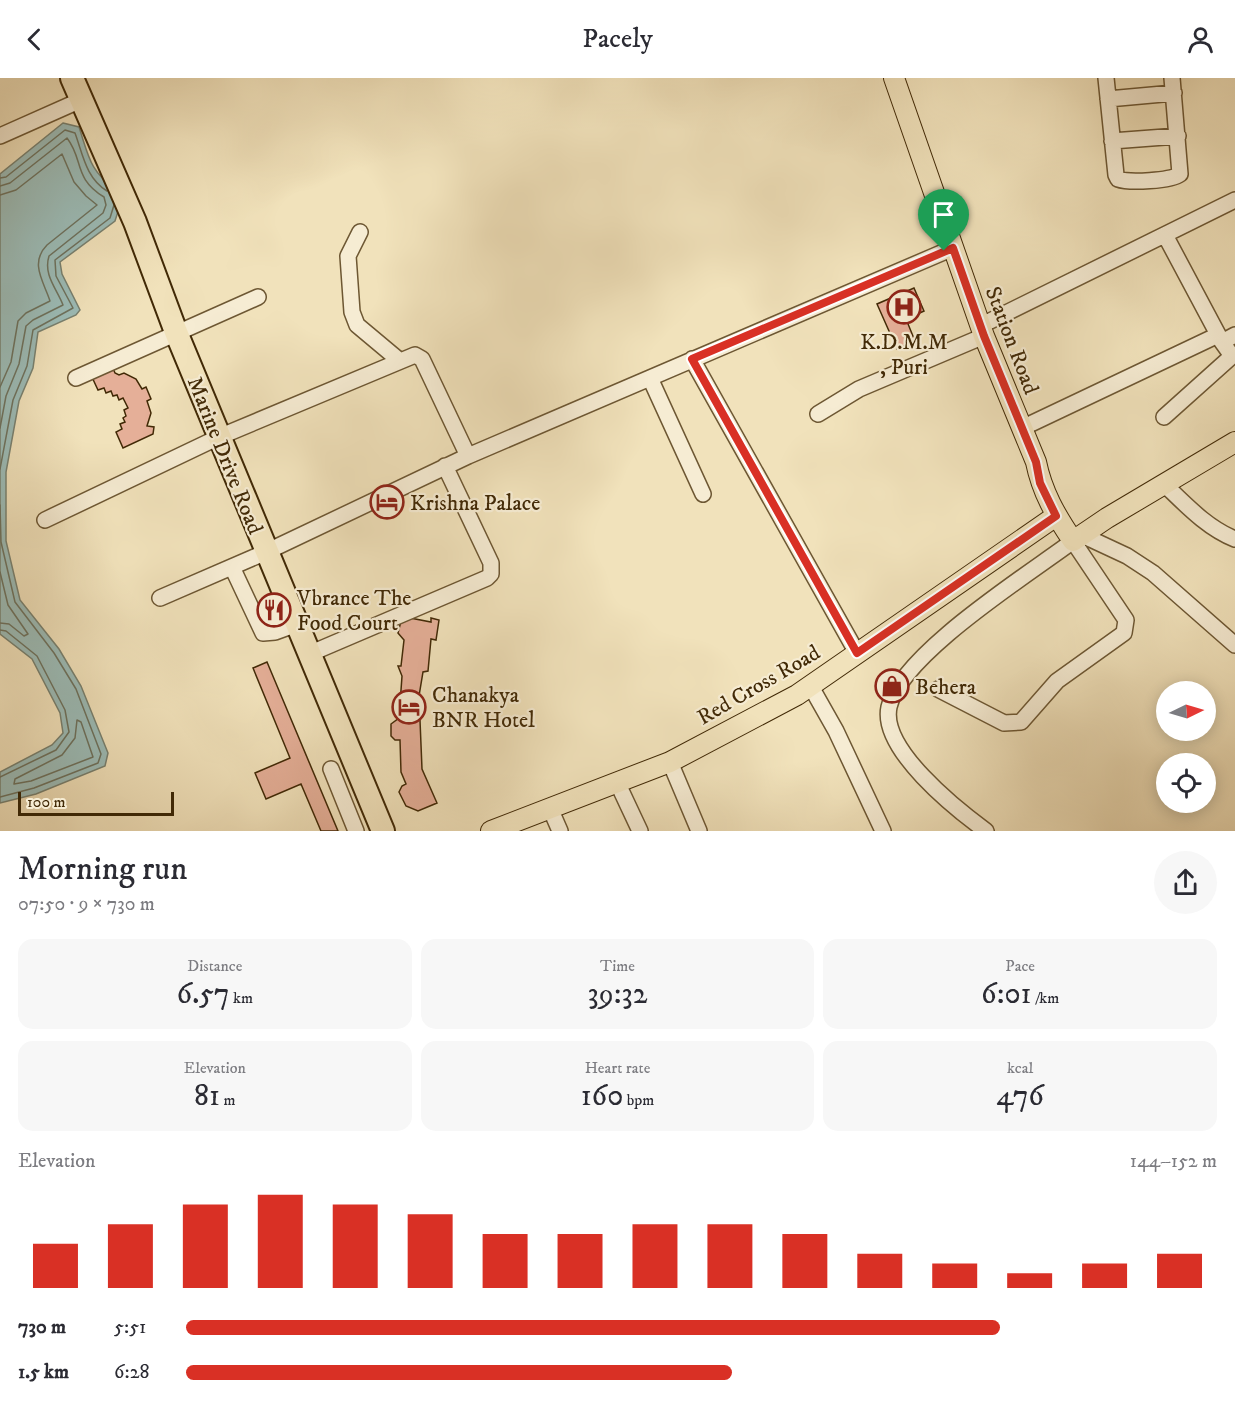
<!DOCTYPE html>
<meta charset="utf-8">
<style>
body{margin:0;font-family:"IM FELL DW Pica",serif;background:#f7f7f7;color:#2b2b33;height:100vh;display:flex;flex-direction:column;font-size:22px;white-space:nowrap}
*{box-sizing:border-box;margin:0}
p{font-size:20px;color:#7c7c81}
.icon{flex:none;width:33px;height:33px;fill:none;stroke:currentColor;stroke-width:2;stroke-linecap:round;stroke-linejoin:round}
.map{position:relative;height:753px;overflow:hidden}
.details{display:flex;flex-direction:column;background:#fff;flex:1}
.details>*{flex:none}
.needle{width:39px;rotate:85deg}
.controls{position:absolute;left:1156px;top:603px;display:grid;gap:12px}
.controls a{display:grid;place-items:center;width:60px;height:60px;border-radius:50%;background:#fff;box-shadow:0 3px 15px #0003;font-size:30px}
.scale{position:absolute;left:18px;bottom:15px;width:156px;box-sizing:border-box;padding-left:6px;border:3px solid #412906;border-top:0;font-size:16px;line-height:21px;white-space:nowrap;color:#412906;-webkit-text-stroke:4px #f6ecd3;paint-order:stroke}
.pin{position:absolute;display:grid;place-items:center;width:51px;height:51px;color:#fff;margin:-62px -26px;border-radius:50% 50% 50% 0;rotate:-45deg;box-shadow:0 0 6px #0007}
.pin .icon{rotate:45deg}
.round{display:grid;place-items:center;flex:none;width:63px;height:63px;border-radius:32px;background:#f7f7f7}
.overview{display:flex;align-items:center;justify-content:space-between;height:102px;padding:0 18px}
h1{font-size:33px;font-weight:600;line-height:45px}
.stats{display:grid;grid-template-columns:repeat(3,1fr);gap:9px;height:102px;padding:6px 18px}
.stats div{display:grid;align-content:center;border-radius:15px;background:#f7f7f7;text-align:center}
.stats b{font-size:30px;font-weight:600}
.stats small{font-size:16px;font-weight:400}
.stats p{font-size:16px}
.chart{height:168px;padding:12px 18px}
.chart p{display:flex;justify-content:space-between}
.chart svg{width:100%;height:108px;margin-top:6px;stroke:#d93025;stroke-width:6}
ul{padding:0 18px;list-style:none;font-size:20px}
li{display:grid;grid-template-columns:96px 72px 1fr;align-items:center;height:45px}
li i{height:15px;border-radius:8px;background:#d93025}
header{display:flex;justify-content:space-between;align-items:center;height:78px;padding:0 18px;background:#fff;font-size:27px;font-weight:600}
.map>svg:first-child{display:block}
.water{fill:#9cbcb7;stroke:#788170;stroke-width:1.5}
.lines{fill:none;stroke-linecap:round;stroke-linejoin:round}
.shore{stroke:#6e725e;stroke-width:1.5}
.building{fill:#e5af98;stroke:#412906;stroke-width:1.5}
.minor-casing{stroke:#6d5733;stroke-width:18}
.major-casing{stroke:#412906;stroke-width:22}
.highway-casing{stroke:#412906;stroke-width:26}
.minor{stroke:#f6ecd3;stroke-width:15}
.major{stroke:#f1e2bb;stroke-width:20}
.highway{stroke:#f1e2bb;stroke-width:22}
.route-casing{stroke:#fff;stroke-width:12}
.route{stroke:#d93025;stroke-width:8}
.labels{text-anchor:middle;stroke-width:4.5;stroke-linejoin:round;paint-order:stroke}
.street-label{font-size:22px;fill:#412906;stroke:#f6ecd3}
.poi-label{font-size:22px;fill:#412906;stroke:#f6ecd3;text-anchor:start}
</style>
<header><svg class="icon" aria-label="back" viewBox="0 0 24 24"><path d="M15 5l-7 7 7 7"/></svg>Pacely<svg class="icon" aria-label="person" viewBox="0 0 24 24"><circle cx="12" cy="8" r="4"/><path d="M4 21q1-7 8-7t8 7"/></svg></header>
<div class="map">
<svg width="1235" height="753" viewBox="0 0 1235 753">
<rect width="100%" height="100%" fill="#f1e2bb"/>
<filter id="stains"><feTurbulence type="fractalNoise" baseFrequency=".00333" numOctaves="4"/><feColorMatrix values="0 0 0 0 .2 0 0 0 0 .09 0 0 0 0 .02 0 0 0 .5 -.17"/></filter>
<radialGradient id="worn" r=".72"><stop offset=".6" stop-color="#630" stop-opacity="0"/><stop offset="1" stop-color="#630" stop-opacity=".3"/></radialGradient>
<path class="water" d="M63,45L79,49C88,76 90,95 116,111L120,127L115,143L60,184L62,196L80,232L76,237L38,254L33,290L19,323L6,394V463L20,522L59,571L81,608L108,675L105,688L36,716L0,725V694L52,667L63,655L60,635L32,581L0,556V96Z"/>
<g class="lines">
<path class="shore" d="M0,100L6,99L65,52L75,55C83,77 86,100 107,113
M0,108L10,105L67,60C84,82 73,100 104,119L106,127L103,135L49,178C43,197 57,211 63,227L33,242L26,248L19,286L6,318L0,350
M0,117L16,112L62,76L74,104L86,118L97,127L47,167C29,185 44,204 50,223L26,235L18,243L11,284L0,309
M0,391L13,322L27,288L33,252L73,230L56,198L55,182L110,140L114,127
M0,427L1,464L15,524L54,575L76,611L101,676L98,685L34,710L0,719
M0,494L8,527L28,556L24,558L9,546L0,545
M0,552L6,553L37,578L65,632L69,654L56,672L0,699
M77,642L81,644L93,679L31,703L14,706L15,701L62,677L75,660Z"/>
</g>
<path class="building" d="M914,210L924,233L906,241L915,263L897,271L877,226Z
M112,288L115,295L119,297L124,295L136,301L142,311L146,309L151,321L147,323L151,335L147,348L154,349L153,356L123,370L116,354L122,351L120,346L125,344L123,340L126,338L124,332L128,330L123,320L119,322L117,317L113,318L111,313L106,315L104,310L98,312L91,297Z
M405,539L431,544V540L439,542L436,562L431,561L428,593L423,594L419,618L422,691L437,725L418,733L406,728L399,714L402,708L406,706L401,694L400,662H395L391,658V646L399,640L402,598L398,588H401L404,562L398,555L401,543Z
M267,584L338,753H321L301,706L266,721L255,695L290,680L253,590Z"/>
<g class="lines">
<defs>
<path id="minor" d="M1106,0L1116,97L1118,101C1129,105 1171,103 1180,96L1172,0
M1108,21L1174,15
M0,58L81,22
M1112,63L1178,58
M360,154L348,178L352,234L357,247L400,283
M1165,157L1222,264L1235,257
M980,248L1235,122
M692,281L857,575
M76,300L258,219
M650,300L703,416
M818,336L859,311L984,258
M1164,339L1232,278L1222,264
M1022,350L1218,257
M1164,406C1185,426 1207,450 1235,461
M45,442L219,359L415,277L422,281L468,378
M1082,457L1127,478L1153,495L1235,567
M232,489L263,555L275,554L297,546
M160,520L266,474L468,378L953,170
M309,576L487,500L491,496V485L445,388
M810,607L836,653L883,753
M938,611L1004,645L1021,644L1057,603L1124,555L1126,542L1073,463C1029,496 900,577 889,629C880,671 956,731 986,753
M670,684L699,753
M331,691L356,753
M617,704L640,753
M550,730L560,753"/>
<path id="major" d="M894,0L984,258L1036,384C1042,414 1056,438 1073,463L1107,440L1235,364
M491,753L670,684L797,617L1056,438"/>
<path id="highway" d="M72,0L135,144L176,254L383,753"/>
</defs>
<use href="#minor" class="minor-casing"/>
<use href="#major" class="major-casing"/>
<use href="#highway" class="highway-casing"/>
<use href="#minor" class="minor"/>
<use href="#major" class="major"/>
<use href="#highway" class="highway"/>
</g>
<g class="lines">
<defs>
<path id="route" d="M953,170L984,258L1036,384L1040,405L1056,438L857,575L692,281Z"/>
</defs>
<use href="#route" class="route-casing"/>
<use href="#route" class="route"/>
</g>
<defs>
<symbol id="hospital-ring" viewBox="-11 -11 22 22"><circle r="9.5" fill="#f6ecd3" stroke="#8f2418" stroke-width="1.5"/><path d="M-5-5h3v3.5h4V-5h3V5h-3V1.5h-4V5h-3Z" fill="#8f2418"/></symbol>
<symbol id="hotel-ring" viewBox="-11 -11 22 22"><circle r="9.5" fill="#f6ecd3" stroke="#8f2418" stroke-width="1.5"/><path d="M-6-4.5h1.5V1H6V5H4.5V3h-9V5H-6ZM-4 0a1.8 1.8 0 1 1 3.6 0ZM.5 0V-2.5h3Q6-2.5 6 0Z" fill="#8f2418"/></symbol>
<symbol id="restaurant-ring" viewBox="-11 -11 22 22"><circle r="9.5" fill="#f6ecd3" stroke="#8f2418" stroke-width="1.5"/><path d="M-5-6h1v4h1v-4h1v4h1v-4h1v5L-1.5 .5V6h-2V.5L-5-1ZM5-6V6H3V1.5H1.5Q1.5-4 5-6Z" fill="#8f2418"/></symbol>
<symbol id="shop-ring" viewBox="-11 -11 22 22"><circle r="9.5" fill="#f6ecd3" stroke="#8f2418" stroke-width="1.5"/><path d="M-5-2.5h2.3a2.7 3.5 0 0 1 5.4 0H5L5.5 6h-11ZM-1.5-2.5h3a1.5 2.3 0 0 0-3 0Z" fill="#8f2418"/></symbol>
</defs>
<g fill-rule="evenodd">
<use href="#hospital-ring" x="885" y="210" width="38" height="38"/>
<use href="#hotel-ring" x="368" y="405" width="38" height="38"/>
<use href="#restaurant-ring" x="255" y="513" width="38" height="38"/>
<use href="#shop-ring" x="873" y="589" width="38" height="38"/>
<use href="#hotel-ring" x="390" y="610" width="38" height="38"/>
</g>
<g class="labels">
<g class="street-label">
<text transform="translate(1013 262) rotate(69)" y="8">Station Road</text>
<text transform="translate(226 377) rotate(68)" y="8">Marine Drive Road</text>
<text transform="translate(758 606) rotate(-30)" y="8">Red Cross Road</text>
</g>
<g class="poi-label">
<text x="904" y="271" text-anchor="middle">K.D.M.M<tspan x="904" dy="25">, Puri</tspan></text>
<text x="410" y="432">Krishna Palace</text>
<text x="297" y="527">Vbrance The<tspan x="297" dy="25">Food Court</tspan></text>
<text x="915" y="616">Behera</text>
<text x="432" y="624">Chanakya<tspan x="432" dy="25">BNR Hotel</tspan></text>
</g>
</g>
<rect width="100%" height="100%" filter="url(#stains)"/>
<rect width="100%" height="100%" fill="url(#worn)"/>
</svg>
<div class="controls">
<a><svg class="needle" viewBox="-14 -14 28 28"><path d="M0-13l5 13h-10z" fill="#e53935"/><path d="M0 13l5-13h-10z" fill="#7c7c81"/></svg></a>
<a><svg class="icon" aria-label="locate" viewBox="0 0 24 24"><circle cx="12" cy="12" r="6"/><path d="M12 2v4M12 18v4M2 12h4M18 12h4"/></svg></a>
</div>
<div class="scale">100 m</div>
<div class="pin" style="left:944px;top:173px;background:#1e9e55"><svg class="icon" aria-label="arrive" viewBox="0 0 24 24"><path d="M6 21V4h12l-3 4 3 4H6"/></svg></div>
</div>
<section class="details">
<div class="overview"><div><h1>Morning run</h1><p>07:50 · 9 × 730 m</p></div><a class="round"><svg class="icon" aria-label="share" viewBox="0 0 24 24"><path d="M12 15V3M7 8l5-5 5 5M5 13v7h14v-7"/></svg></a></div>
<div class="stats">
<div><p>Distance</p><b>6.57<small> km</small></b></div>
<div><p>Time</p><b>39:32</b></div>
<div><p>Pace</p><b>6:01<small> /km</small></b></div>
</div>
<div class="stats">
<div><p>Elevation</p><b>81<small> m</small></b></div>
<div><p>Heart rate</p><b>160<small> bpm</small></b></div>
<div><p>kcal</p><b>476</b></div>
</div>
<div class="chart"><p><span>Elevation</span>144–152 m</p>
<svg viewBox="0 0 160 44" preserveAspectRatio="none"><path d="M5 44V26M15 44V18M25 44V10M35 44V6M45 44V10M55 44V14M65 44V22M75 44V22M85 44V18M95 44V18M105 44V22M115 44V30M125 44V34M135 44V38M145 44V34M155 44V30"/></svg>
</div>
<ul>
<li><b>730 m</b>5:51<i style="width:79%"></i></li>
<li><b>1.5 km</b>6:28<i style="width:53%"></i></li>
</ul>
</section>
